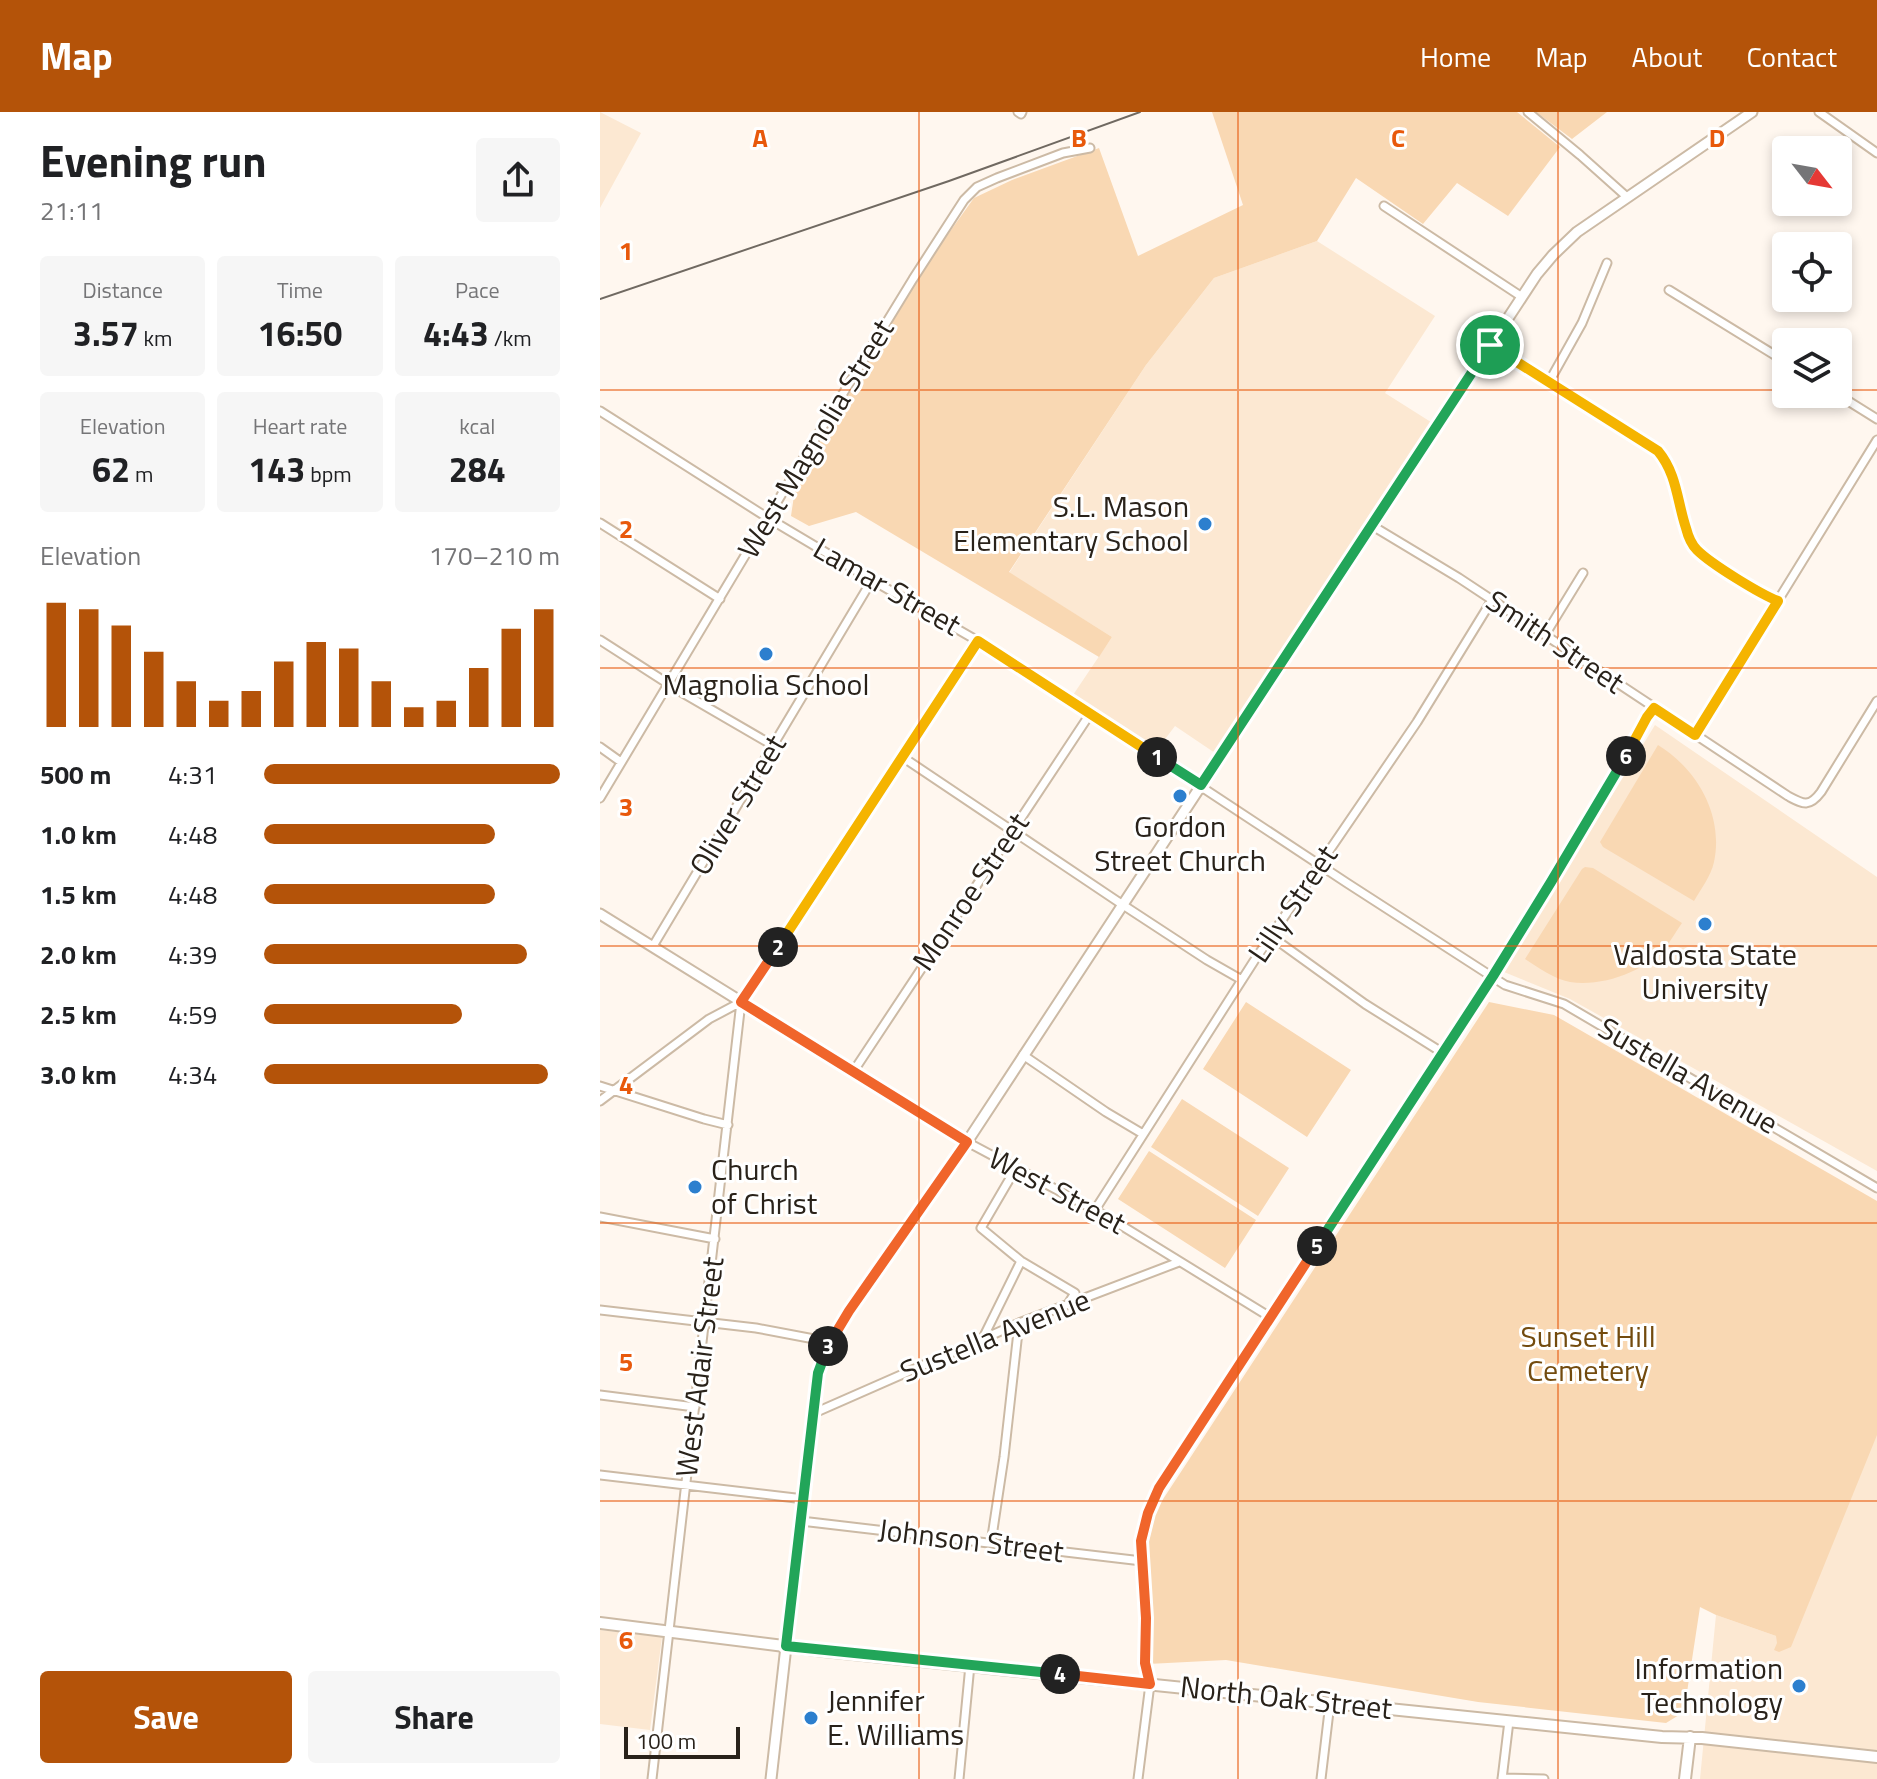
<!DOCTYPE html>
<meta charset="utf-8">
<style>
body{margin:0;font-family:"Titillium Web",sans-serif;background:#f6f6f6;color:#202124;height:100vh;display:flex;flex-direction:column;font-size:30px;white-space:nowrap}
*{box-sizing:border-box;margin:0}
p{font-size:26px;color:#757577}
.icon{flex:none;width:44px;height:44px;fill:none;stroke:currentColor;stroke-width:2;stroke-linecap:round;stroke-linejoin:round}
.map{position:relative;flex:1;overflow:hidden}
.side{display:flex;flex-direction:column;background:#fff;width:600px}
.side>*{flex:none}
.needle{width:52px;rotate:121deg}
.controls{position:absolute;left:1172px;top:24px;display:grid;gap:16px}
.controls a{display:grid;place-items:center;width:80px;height:80px;border-radius:8px;background:#fff;box-shadow:0 4px 12px #0003;font-size:40px}
.scale{position:absolute;left:24px;bottom:20px;width:116px;box-sizing:border-box;padding-left:8px;border:4px solid #29221a;border-top:0;font-size:22px;line-height:28px;white-space:nowrap;color:#29221a;-webkit-text-stroke:6px #fff;paint-order:stroke}
.pin{position:absolute;display:grid;place-items:center;width:68px;height:68px;color:#fff;margin:-34px;border:4px solid #fff;border-radius:50%;box-shadow:0 2px 8px #0007}
.km{position:absolute;width:40px;height:40px;margin:-20px;border-radius:50%;background:#222;color:#fff;font-size:22px;line-height:40px;text-align:center}
.round{display:grid;place-items:center;flex:none;width:84px;height:84px;border-radius:8px;background:#f6f6f6}
.headline{display:flex;align-items:center;justify-content:space-between;height:136px;padding:0 40px}
h1{font-size:44px;font-weight:700;line-height:60px}
.stats{display:grid;grid-template-columns:repeat(3,1fr);gap:12px;height:136px;padding:8px 40px}
.stats div{display:grid;align-content:center;border-radius:8px;background:#f6f6f6;text-align:center}
.stats b{font-size:34px;font-weight:700}
.stats small{font-size:22px;font-weight:400}
.stats p{font-size:22px}
.chart{height:224px;padding:16px 40px}
.chart p{display:flex;justify-content:space-between}
.chart svg{width:100%;height:144px;margin-top:8px;stroke:#b45309;stroke-width:6}
.primary-button{display:flex;gap:16px;margin-top:auto;padding:16px 40px}
.primary-button a{flex:1;height:92px;border-radius:8px;background:#b45309;color:#fff;font-size:32px;font-weight:700;line-height:92px;text-align:center}
.primary-button a+a{background:#f6f6f6;color:#202124}
ul{padding:0 40px;list-style:none;font-size:26px}
li{display:grid;grid-template-columns:128px 96px 1fr;align-items:center;height:60px}
li i{height:20px;border-radius:10px;background:#b45309}
header{display:flex;align-items:center;gap:48px;box-sizing:border-box;height:112px;padding:0 40px;background:#b45309;color:#fff}
header strong{font-size:38px}
nav{display:flex;gap:44px;margin-inline-start:auto;font-size:28px}
main{display:flex;flex:1;min-height:0}
.map>svg:first-child{display:block}
.built{fill:#fce8d2}
.green{fill:#f9d8b3}
.lines{fill:none;stroke-linecap:round;stroke-linejoin:round}
.minor-casing{stroke:#ccbaa5;stroke-width:11}
.tertiary-casing{stroke:#ccbaa5;stroke-width:13}
.secondary-casing{stroke:#ccbaa5;stroke-width:14}
.minor{stroke:#fff;stroke-width:7}
.tertiary{stroke:#fff;stroke-width:9}
.secondary{stroke:#fff;stroke-width:10}
.rail{stroke:#706961;stroke-width:2}
.split-1-casing{stroke:#fff;stroke-width:16}
.split-2-casing{stroke:#fff;stroke-width:16}
.split-3-casing{stroke:#fff;stroke-width:16}
.split-4-casing{stroke:#fff;stroke-width:16}
.split-5-casing{stroke:#fff;stroke-width:16}
.split-6-casing{stroke:#fff;stroke-width:16}
.split-7-casing{stroke:#fff;stroke-width:16}
.split-1{stroke:#22a559;stroke-width:10}
.split-2{stroke:#f5b400;stroke-width:10}
.split-3{stroke:#f0652b;stroke-width:10}
.split-4{stroke:#22a559;stroke-width:10}
.split-5{stroke:#f0652b;stroke-width:10}
.split-6{stroke:#22a559;stroke-width:10}
.split-7{stroke:#f5b400;stroke-width:10}
.grid{fill:none;stroke:#e8590c;stroke-width:2;stroke-opacity:0.55}
.poi-dot{fill:#2c7fce;stroke:#fff;stroke-width:3}
.labels{text-anchor:middle;stroke-width:6;stroke-linejoin:round;paint-order:stroke}
.street-label{font-size:30px;fill:#29221a;stroke:#fff}
.poi-label{font-size:30px;fill:#29221a;stroke:#fff}
.park-label{font-size:30px;fill:#734b0e;stroke:#fff}
.grid-label{font-size:26px;text-anchor:middle;font-weight:bold;fill:#e8590c;stroke:#fff;stroke-width:6;stroke-linejoin:round;paint-order:stroke}
</style>
<header>
<strong>Map</strong>
<nav><a>Home</a><a>Map</a><a>About</a><a>Contact</a></nav>
</header>
<main>
<section class="side">
<div class="headline"><div><h1>Evening run</h1><p>21:11</p></div><a class="round"><svg class="icon" aria-label="share" viewBox="0 0 24 24"><path d="M12 15V3M7 8l5-5 5 5M5 13v7h14v-7"/></svg></a></div>
<div class="stats">
<div><p>Distance</p><b>3.57<small> km</small></b></div>
<div><p>Time</p><b>16:50</b></div>
<div><p>Pace</p><b>4:43<small> /km</small></b></div>
</div>
<div class="stats">
<div><p>Elevation</p><b>62<small> m</small></b></div>
<div><p>Heart rate</p><b>143<small> bpm</small></b></div>
<div><p>kcal</p><b>284</b></div>
</div>
<div class="chart"><p><span>Elevation</span>170–210 m</p>
<svg viewBox="0 0 160 44" preserveAspectRatio="none"><path d="M5 44V6M15 44V8M25 44V13M35 44V21M45 44V30M55 44V36M65 44V33M75 44V24M85 44V18M95 44V20M105 44V30M115 44V38M125 44V36M135 44V26M145 44V14M155 44V8"/></svg>
</div>
<ul>
<li><b>500 m</b>4:31<i style="width:100%"></i></li>
<li><b>1.0 km</b>4:48<i style="width:78%"></i></li>
<li><b>1.5 km</b>4:48<i style="width:78%"></i></li>
<li><b>2.0 km</b>4:39<i style="width:89%"></i></li>
<li><b>2.5 km</b>4:59<i style="width:67%"></i></li>
<li><b>3.0 km</b>4:34<i style="width:96%"></i></li>
</ul>
<div class="primary-button"><a>Save</a><a>Share</a></div>
</section>
<div class="map">
<svg width="1277" height="1667" viewBox="0 0 1277 1667">
<rect width="100%" height="100%" fill="#fff7ef"/>
<path class="built" d="M0,0L41,21L0,96Z
M717,129L835,204L785,281L834,312L618,643L575,614L556,639L473,583L512,525L409,461L546,253L614,166Z
M1055,613L1277,765V1059L970,887L904,860Z
M1277,1292V1667H1100L1116,1503L1176,1524Z
M0,1518L62,1525L50,1618L0,1612Z"/>
<path class="green" d="M612,0H917L960,35L908,104L857,71L823,112L756,66L717,129L614,166L546,253L409,460L512,525L499,545L256,400L209,414L191,404L196,370L333,143L374,86L412,68L499,36L538,144L643,93Z
M936,0H1007L972,27Z
M1058,633C1097,657 1124,703 1114,750C1111,764 1101,777 1094,789L1003,735L1000,730Z
M985,755L993,756L1082,811C1077,818 1073,825 1068,832C1047,859 1004,875 970,870C954,867 939,856 925,847L982,757Z
M646,890L751,958L707,1025L603,957Z
M889,890L954,903L1277,1089V1323L1191,1535L1179,1540L1174,1538L1177,1531L1176,1524L1116,1503L1100,1495L1084,1600L1066,1611L878,1590L626,1548L548,1552L550,1500L545,1428L552,1404Z
M582,987L689,1056L658,1104L551,1035Z
M549,1039L656,1108L625,1156L518,1087Z"/>
<g class="lines">
<defs>
<path id="minor" d="M418,0L421,2L422,0
M928,0L980,43L1027,85
M1219,0L1277,41
M784,94L922,185
M1069,178L1186,250
M890,233L1058,339C1077,362 1077,389 1086,416C1088,424 1092,433 1097,438C1111,452 1160,482 1178,489
M949,270L982,211L1007,151
M1237,282L1277,307
M0,299L168,406L272,468L397,540L747,771L905,873L964,892L1277,1076
M0,411L120,487
M771,413L859,466L1188,684C1203,692 1209,696 1221,680L1277,589
M945,523L983,461
M0,528L81,580L174,634
M1095,623L1277,328
M0,635L21,650
M301,644L523,793L607,848L642,868
M0,686L195,360L313,167L364,88L377,75L397,66L463,41L490,36
M672,825L765,892L843,941
M53,834L272,468
M423,943L506,1000L543,1022
M253,960L490,602
M0,974L104,1007L128,1013
M0,989L109,907L141,890
M367,1030L506,1104L670,1205
M416,1056L381,1116L421,1149L475,1181L468,1192
M495,1098L654,849L817,610L892,488
M0,1105L115,1127
M0,1198L156,1216L230,1230
M382,1228L421,1149
M0,1283L95,1295
M212,1302L419,1211L579,1150
M0,1363L204,1387
M201,1409L542,1449
M391,1431L404,1345L419,1211
M902,1666L944,1667
M52,1667L141,890L378,529
M359,1667L370,1553
M538,1667L550,1572L545,1551L546,1506L541,1429L548,1401L559,1376L871,899L951,770L1022,651L1047,605L1054,596
M721,1667L730,1591
M902,1667L909,1609"/>
<path id="tertiary" d="M0,802L367,1030
M171,1667L211,1313L218,1261L230,1230L249,1199L367,1030L937,162L953,143L977,120L1152,0"/>
<path id="secondary" d="M0,1511L224,1539L1062,1625L1102,1626L1277,1645
M1085,1667L1090,1625"/>
</defs>
<use href="#minor" class="minor-casing"/>
<use href="#tertiary" class="tertiary-casing"/>
<use href="#secondary" class="secondary-casing"/>
<use href="#minor" class="minor"/>
<use href="#tertiary" class="tertiary"/>
<use href="#secondary" class="secondary"/>
<path class="rail" d="M0,187L349,69L540,0"/>
</g>
<g class="lines">
<defs>
<path id="split-1" d="M557,645L601,673L890,233"/>
<path id="split-2" d="M178,835L378,529L557,645"/>
<path id="split-3" d="M178,835L141,890L367,1030L249,1199L228,1234"/>
<path id="split-4" d="M228,1234L218,1261L186,1534L460,1562"/>
<path id="split-5" d="M460,1562L550,1572L545,1551L546,1506L541,1429L548,1401L559,1376L717,1134"/>
<path id="split-6" d="M717,1134L893,864L951,770L1026,644"/>
<path id="split-7" d="M890,233L1058,339C1077,362 1077,389 1086,416C1088,424 1092,433 1097,438C1111,452 1160,482 1178,489L1095,623L1054,596L1047,605L1026,644"/>
</defs>
<use href="#split-1" class="split-1-casing"/>
<use href="#split-2" class="split-2-casing"/>
<use href="#split-3" class="split-3-casing"/>
<use href="#split-4" class="split-4-casing"/>
<use href="#split-5" class="split-5-casing"/>
<use href="#split-6" class="split-6-casing"/>
<use href="#split-7" class="split-7-casing"/>
<use href="#split-1" class="split-1"/>
<use href="#split-2" class="split-2"/>
<use href="#split-3" class="split-3"/>
<use href="#split-4" class="split-4"/>
<use href="#split-5" class="split-5"/>
<use href="#split-6" class="split-6"/>
<use href="#split-7" class="split-7"/>
</g>
<path class="grid" d="M319,0V1667M638,0V1667M958,0V1667M0,278H1186M1238,278H1277M0,556H1277M0,834H1277M0,1111H1277M0,1389H1277"/>
<g class="poi-dot">
<circle cx="605" cy="412" r="8"/>
<circle cx="166" cy="542" r="8"/>
<circle cx="580" cy="684" r="8"/>
<circle cx="1105" cy="812" r="8"/>
<circle cx="95" cy="1075" r="8"/>
<circle cx="1199" cy="1574" r="8"/>
<circle cx="211" cy="1606" r="8"/>
</g>
<g class="labels">
<g class="street-label">
<text transform="translate(216 327) rotate(-59)" y="10">West Magnolia Street</text>
<text transform="translate(287 475) rotate(30)" y="10">Lamar Street</text>
<text transform="translate(955 530) rotate(34)" y="10">Smith Street</text>
<text transform="translate(138 693) rotate(-59)" y="10">Oliver Street</text>
<text transform="translate(371 780) rotate(-56)" y="10">Monroe Street</text>
<text transform="translate(693 792) rotate(-56)" y="10">Lilly Street</text>
<text transform="translate(1088 964) rotate(30)" y="10">Sustella Avenue</text>
<text transform="translate(457 1079) rotate(28)" y="10">West Street</text>
<text transform="translate(395 1224) rotate(-22)" y="10">Sustella Avenue</text>
<text transform="translate(100 1255) rotate(-83)" y="10">West Adair Street</text>
<text transform="translate(371 1429) rotate(7)" y="10">Johnson Street</text>
<text transform="translate(686 1586) rotate(6)" y="10">North Oak Street</text>
</g>
<g class="poi-label">
<text x="589" y="405" text-anchor="end">S.L. Mason<tspan x="589" dy="34">Elementary School</tspan></text>
<text x="166" y="583">Magnolia School</text>
<text x="580" y="725">Gordon<tspan x="580" dy="34">Street Church</tspan></text>
<text x="1105" y="853">Valdosta State<tspan x="1105" dy="34">University</tspan></text>
<text x="111" y="1068" text-anchor="start">Church<tspan x="111" dy="34">of Christ</tspan></text>
<text x="1183" y="1567" text-anchor="end">Information<tspan x="1183" dy="34">Technology</tspan></text>
<text x="227" y="1599" text-anchor="start">Jennifer<tspan x="227" dy="34">E. Williams</tspan></text>
</g>
<g class="park-label">
<text x="988" y="1235">Sunset Hill<tspan x="988" dy="34">Cemetery</tspan></text>
</g>
</g>
<g class="grid-label">
<text x="160" y="35">A</text>
<text x="479" y="35">B</text>
<text x="798" y="35">C</text>
<text x="1117" y="35">D</text>
<text x="26" y="148">1</text>
<text x="26" y="426">2</text>
<text x="26" y="704">3</text>
<text x="26" y="982">4</text>
<text x="26" y="1259">5</text>
<text x="26" y="1537">6</text>
</g>
</svg>
<div class="controls">
<a><svg class="needle" viewBox="-14 -14 28 28"><path d="M0-13l5 13h-10z" fill="#e53935"/><path d="M0 13l5-13h-10z" fill="#757577"/></svg></a>
<a><svg class="icon" aria-label="locate" viewBox="0 0 24 24"><circle cx="12" cy="12" r="6"/><path d="M12 2v4M12 18v4M2 12h4M18 12h4"/></svg></a>
<a><svg class="icon" aria-label="layers" viewBox="0 0 24 24"><path d="M12 4l9 5-9 5-9-5zM3 14l9 5 9-5"/></svg></a>
</div>
<div class="scale">100 m</div>
<div class="pin" style="left:890px;top:233px;background:#1e9e55"><svg class="icon" aria-label="arrive" viewBox="0 0 24 24"><path d="M6 21V4h12l-3 4 3 4H6"/></svg></div>
<b class="km" style="left:557px;top:645px">1</b>
<b class="km" style="left:178px;top:835px">2</b>
<b class="km" style="left:228px;top:1234px">3</b>
<b class="km" style="left:460px;top:1562px">4</b>
<b class="km" style="left:717px;top:1134px">5</b>
<b class="km" style="left:1026px;top:644px">6</b>
</div>
</main>
